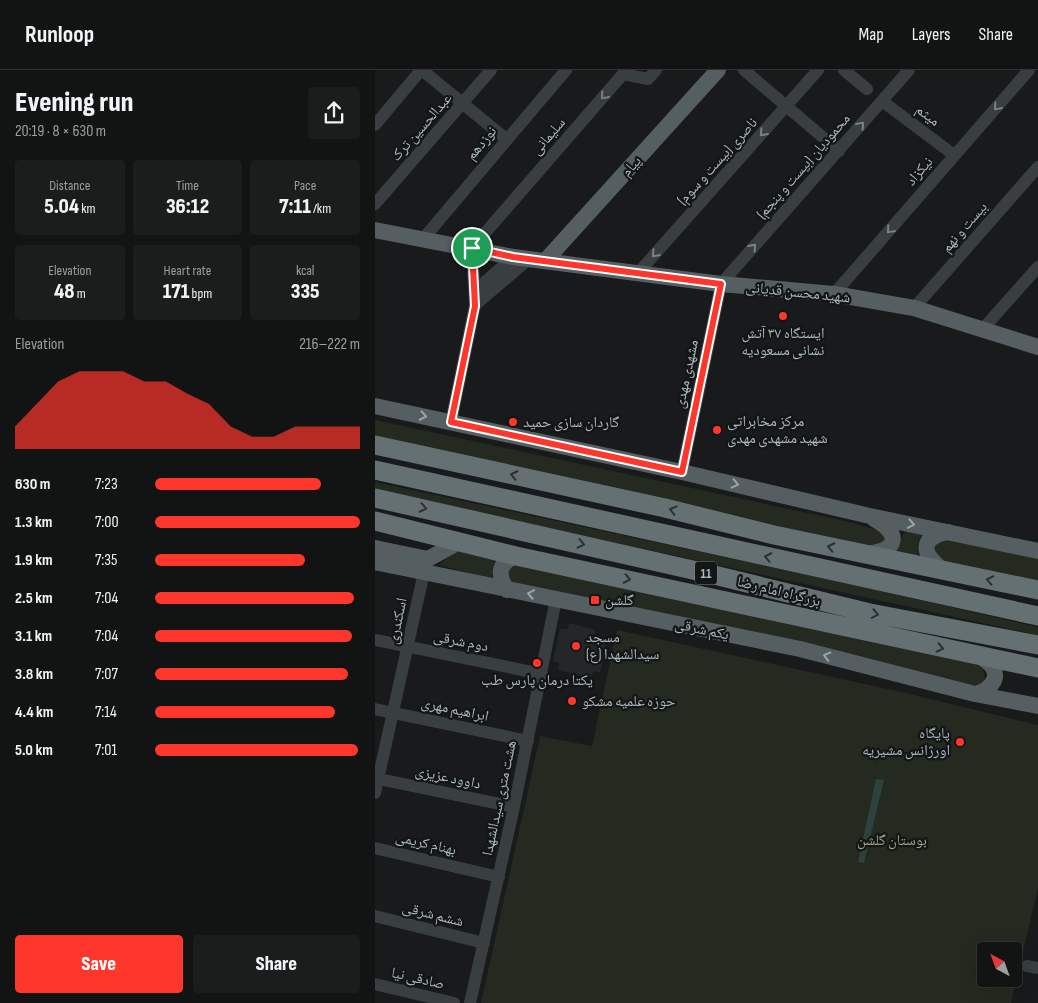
<!DOCTYPE html>
<meta charset="utf-8">
<style>
body{margin:0;font-family:"Sofia Sans Condensed","Noto Naskh Arabic",sans-serif;background:#1b1d1d;color:#f1f3f6;height:100vh;display:flex;flex-direction:column;font-size:19px;white-space:nowrap}
*{box-sizing:border-box;margin:0}
p{font-size:16px;color:#9c9ea0}
.icon{flex:none;width:28px;height:28px;fill:none;stroke:currentColor;stroke-width:2;stroke-linecap:round;stroke-linejoin:round}
.map{position:relative;flex:1;overflow:hidden}
.side{display:flex;flex-direction:column;background:#121414;width:375px}
.side>*{flex:none}
.needle{width:32px;rotate:319deg}
.buttons{position:absolute;left:602px;top:872px;display:grid;gap:10px}
.buttons a{display:grid;place-items:center;width:45px;height:45px;border-radius:5px;background:#121414;box-shadow:0 5px 20px #0002,0 0 0 1px #313334;font-size:25px}
.pin{position:absolute;display:grid;place-items:center;width:42px;height:42px;color:#fff;margin:-21px;border:2px solid #fff;border-radius:50%;box-shadow:0 1px 5px #0007}
.round{display:grid;place-items:center;flex:none;width:52px;height:52px;border-radius:5px;background:#1b1d1d}
.head{display:flex;align-items:center;justify-content:space-between;height:85px;padding:0 15px}
h1{font-size:28px;font-weight:800;line-height:38px}
.figures{display:grid;grid-template-columns:repeat(3,1fr);gap:8px;height:85px;padding:5px 15px}
.figures div{display:grid;align-content:center;border-radius:5px;background:#1b1d1d;text-align:center}
.figures b{font-size:21px;font-weight:800}
.figures small{font-size:14px;font-weight:400}
.figures p{font-size:14px}
.chart{height:140px;padding:10px 15px}
.chart p{display:flex;justify-content:space-between}
.chart svg{width:100%;height:90px;margin-top:5px;fill:#ff362c;opacity:.7}
.primary-button{display:flex;gap:10px;margin-top:auto;padding:10px 15px}
.primary-button a{flex:1;height:58px;border-radius:5px;background:#ff362c;color:#fff;font-size:20px;font-weight:800;line-height:58px;text-align:center}
.primary-button a+a{background:#1b1d1d;color:#f1f3f6}
ul{padding:0 15px;list-style:none;font-size:16px}
li{display:grid;grid-template-columns:80px 60px 1fr;align-items:center;height:38px}
li i{height:12px;border-radius:6px;background:#ff362c}
header{display:flex;align-items:center;gap:30px;box-sizing:border-box;height:70px;padding:0 25px;background:#121414;border-bottom:1px solid #313334}
header strong{font-size:24px}
nav{display:flex;gap:28px;margin-inline-start:auto;font-size:18px}
main{display:flex;flex:1;min-height:0}
.map>svg:first-child{display:block}
.built{fill:#242728}
.green{fill:#242a20;fill-rule:evenodd}
.water{fill:#2d413d}
.lines{fill:none;stroke-linecap:round;stroke-linejoin:round}
.minor{stroke:#393f40;stroke-width:12}
.major{stroke:#555e60;stroke-width:16}
.highway{stroke:#647072;stroke-width:19}
.oneway{stroke:#778384}
.oneway2{stroke:#98a8aa}
.oneway3{stroke:#2b3032}
.route-casing{stroke:#fff;stroke-width:10}
.route{stroke:#ff362c;stroke-width:6}
.poi-dot{fill:#ff362c;stroke:#131516;stroke-width:2}
.labels{text-anchor:middle;stroke-width:4.5;stroke-linejoin:round;paint-order:stroke}
.shield{fill:#131516;stroke:#7c888a;stroke-width:1}
.shield-label{font-size:14px;font-weight:bold;fill:#a9babc}
.street-label{font-size:15px;fill:#a9babc;stroke:#131516}
.poi-label{font-size:15px;fill:#a9babc;stroke:#131516;text-anchor:start}
.park-label{font-size:15px;fill:#96a97f;stroke:#131516}
</style>
<header>
<strong>Runloop</strong>
<nav><a>Map</a><a>Layers</a><a>Share</a></nav>
</header>
<main>
<section class="side">
<div class="head"><div><h1>Evening run</h1><p>20:19 · 8 × 630 m</p></div><a class="round"><svg class="icon" aria-label="share" viewBox="0 0 24 24"><path d="M12 15V3M7 8l5-5 5 5M5 13v7h14v-7"/></svg></a></div>
<div class="figures">
<div><p>Distance</p><b>5.04<small> km</small></b></div>
<div><p>Time</p><b>36:12</b></div>
<div><p>Pace</p><b>7:11<small> /km</small></b></div>
</div>
<div class="figures">
<div><p>Elevation</p><b>48<small> m</small></b></div>
<div><p>Heart rate</p><b>171<small> bpm</small></b></div>
<div><p>kcal</p><b>335</b></div>
</div>
<div class="chart"><p><span>Elevation</span>216–222 m</p>
<svg viewBox="0 0 160 44" preserveAspectRatio="none"><path d="M0 44V33L10 22L20 11L30 6L40 6L50 6L60 11L70 11L80 17L90 22L100 33L110 38L120 38L130 33L140 33L150 33L160 33V44z"/></svg>
</div>
<ul>
<li><b>630 m</b>7:23<i style="width:81%"></i></li>
<li><b>1.3 km</b>7:00<i style="width:100%"></i></li>
<li><b>1.9 km</b>7:35<i style="width:73%"></i></li>
<li><b>2.5 km</b>7:04<i style="width:97%"></i></li>
<li><b>3.1 km</b>7:04<i style="width:96%"></i></li>
<li><b>3.8 km</b>7:07<i style="width:94%"></i></li>
<li><b>4.4 km</b>7:14<i style="width:88%"></i></li>
<li><b>5.0 km</b>7:01<i style="width:99%"></i></li>
</ul>
<div class="primary-button"><a>Save</a><a>Share</a></div>
</section>
<div class="map">
<svg width="663" height="933" viewBox="0 0 663 933">
<rect width="100%" height="100%" fill="#181a1b"/>
<path class="built" d="M194,553L220,560V569L232,571L225,603L219,601L215,608L183,600L184,593L178,591L185,559H193Z"/>
<path class="green" d="M0,350L470,451L506,461L512,466L502,480L0,368Z
M0,412L488,517L663,557V565L0,420Z
M536,460L550,463C541,470 541,478 545,488L521,482L528,464Z
M564,466L663,487V513L563,491L556,480Z
M82,481L123,489L118,500L117,509L63,495Z
M137,493L592,592C606,596 610,597 610,612L602,618L134,512L133,503Z
M242,560L531,623L663,655V818L636,933H106L165,666L217,676ZM611,881H639V909H611Z"/>
<path class="water" d="M501,709L509,710L489,793L483,792Z"/>
<g class="lines">
<path class="minor" d="M47,0L131,69
M369,0L464,81
M469,0L492,19
M507,31L579,85
M0,55L46,0
M0,134L116,0
M48,169L191,0
M264,202L443,0
M100,221L138,187
M459,224L654,0
M100,235L154,189
M539,238L663,97
M607,260L663,197
M76,352L100,235L97,178L248,4L273,9L281,0
M307,402L346,214L534,0
M0,570L167,604
M0,639L153,671
M0,708L139,737
M0,723L49,502
M0,778L124,807
M0,846L109,873
M652,896L663,898
M0,914L79,933
M95,933L139,737L181,529"/>
<path class="major" d="M0,160L138,187L346,214L459,224L539,238L663,277
M170,191L343,0
M0,336L307,402L495,446L663,481
M0,478L53,489L82,473
M491,484C523,481 527,464 499,449
M0,492L425,579L600,624C610,622 626,611 618,598C616,594 610,590 606,587
M568,500C547,484 543,468 573,462
M132,520C122,505 123,493 141,486
M600,624L663,636"/>
<path class="highway" d="M0,375L290,438L399,465L663,520
M0,400L663,546
M0,428L331,503L495,543L663,575
M0,451L141,486L663,598"/>
</g>
<defs><path id="oneway-chevron" d="M-2-3.5L2.5 0L-2 3.5" fill="none" stroke-width="1.6" stroke-linecap="round" stroke-linejoin="round" transform="scale(1.25)"/></defs>
<g class="oneway">
<use href="#oneway-chevron" transform="translate(229 26) rotate(131)"/>
<use href="#oneway-chevron" transform="translate(622 37) rotate(131)"/>
<use href="#oneway-chevron" transform="translate(486 55) rotate(-49)"/>
<use href="#oneway-chevron" transform="translate(388 63) rotate(132)"/>
<use href="#oneway-chevron" transform="translate(515 160) rotate(131)"/>
<use href="#oneway-chevron" transform="translate(378 177) rotate(-48)"/>
<use href="#oneway-chevron" transform="translate(280 184) rotate(132)"/>
</g>
<g class="oneway2">
<use href="#oneway-chevron" transform="translate(48 346) rotate(12)"/>
<use href="#oneway-chevron" transform="translate(360 414) rotate(13)"/>
<use href="#oneway-chevron" transform="translate(536 454) rotate(11)"/>
<use href="#oneway-chevron" transform="translate(156 524) rotate(-169)"/>
<use href="#oneway-chevron" transform="translate(452 586) rotate(-165)"/>
</g>
<g class="oneway3">
<use href="#oneway-chevron" transform="translate(139 405) rotate(-168)"/>
<use href="#oneway-chevron" transform="translate(48 438) rotate(12)"/>
<use href="#oneway-chevron" transform="translate(298 440) rotate(-166)"/>
<use href="#oneway-chevron" transform="translate(206 474) rotate(13)"/>
<use href="#oneway-chevron" transform="translate(456 477) rotate(-168)"/>
<use href="#oneway-chevron" transform="translate(393 487) rotate(-168)"/>
<use href="#oneway-chevron" transform="translate(252 509) rotate(12)"/>
<use href="#oneway-chevron" transform="translate(615 510) rotate(-168)"/>
<use href="#oneway-chevron" transform="translate(500 544) rotate(11)"/>
<use href="#oneway-chevron" transform="translate(565 578) rotate(12)"/>
</g>
<g class="lines">
<defs>
<path id="route" d="M97,178L138,187L346,214L307,402L76,352L100,236Z"/>
</defs>
<use href="#route" class="route-casing"/>
<use href="#route" class="route"/>
</g>
<g class="poi-dot">
<circle cx="408" cy="246" r="5"/>
<circle cx="138" cy="352" r="5"/>
<circle cx="342" cy="360" r="5"/>
<rect x="215" y="525" width="10" height="10" rx="2.5"/>
<circle cx="201" cy="576" r="5"/>
<circle cx="162" cy="593" r="5"/>
<circle cx="197" cy="631" r="5"/>
<circle cx="585" cy="672" r="5"/>
</g>
<g class="labels">
<rect class="shield" x="320" y="491.5" width="22" height="23" rx="4"/>
<g class="shield-label">
<text x="331" y="508">11</text>
</g>
<g class="street-label">
<text transform="translate(553 45) rotate(37)" y="5">میثم</text>
<text transform="translate(46 57) rotate(-49)" y="5">عبدالحسین ترک</text>
<text transform="translate(173 66) rotate(-49)" y="5">سلیمانی</text>
<text transform="translate(106 73) rotate(-50)" y="5">نوزدهم</text>
<text transform="translate(342 91) rotate(-48)" y="5">ناصری (بیست و سوم)</text>
<text transform="translate(256 96) rotate(-48)" y="5">پیام</text>
<text transform="translate(428 96) rotate(-49)" y="5">محمودیان (بیست و پنجم)</text>
<text transform="translate(544 101) rotate(-49)" y="5">نیکزاد</text>
<text transform="translate(589 157) rotate(-49)" y="5">بیست و نهم</text>
<text transform="translate(423 222) rotate(6)" y="5">شهید محسن قدیانی</text>
<text transform="translate(311 304) rotate(-78)" y="5">مشهدی مهدی</text>
<text transform="translate(404 521) rotate(14)" y="5">بزرگراه امام رضا</text>
<text transform="translate(22 551) rotate(-78)" y="5">اسکندری</text>
<text transform="translate(327 559) rotate(12)" y="5">یکم شرقی</text>
<text transform="translate(86 571) rotate(11)" y="5">دوم شرقی</text>
<text transform="translate(80 639) rotate(12)" y="5">ابراهیم مهری</text>
<text transform="translate(73 707) rotate(12)" y="5">داوود عزیزی</text>
<text transform="translate(124 728) rotate(-78)" y="5">هشت متری سیدالشهدا</text>
<text transform="translate(51 773) rotate(13)" y="5">بهنام کریمی</text>
<text transform="translate(58 844) rotate(14)" y="5">ششم شرقی</text>
<text transform="translate(43 908) rotate(13)" y="5">صادقی نیا</text>
</g>
<g class="poi-label">
<text x="408" y="268" text-anchor="middle">ایستگاه ۳۷ آتش<tspan x="408" dy="17">نشانی مسعودیه</tspan></text>
<text x="352" y="356">مرکز مخابراتی<tspan x="352" dy="17">شهید مشهدی مهدی</tspan></text>
<text x="148" y="357">گاردان سازی حمید</text>
<text x="230" y="535">گلشن</text>
<text x="211" y="572">مسجد<tspan x="211" dy="17">سیدالشهدا (ع)</tspan></text>
<text x="162" y="615" text-anchor="middle">یکتا درمان پارس طب</text>
<text x="207" y="636">حوزه علمیه مشکو</text>
<text x="575" y="668" text-anchor="end">پایگاه<tspan x="575" dy="17">اورژانس مشیریه</tspan></text>
</g>
<g class="park-label">
<text x="517" y="775">بوستان گلشن</text>
</g>
</g>
</svg>
<div class="buttons">
<a><svg class="needle" viewBox="-14 -14 28 28"><path d="M0-13l5 13h-10z" fill="#e53935"/><path d="M0 13l5-13h-10z" fill="#9c9ea0"/></svg></a>
</div>
<div class="pin" style="left:97px;top:178px;background:#1e9e55"><svg class="icon" aria-label="arrive" viewBox="0 0 24 24"><path d="M6 21V4h12l-3 4 3 4H6"/></svg></div>
</div>
</main>
